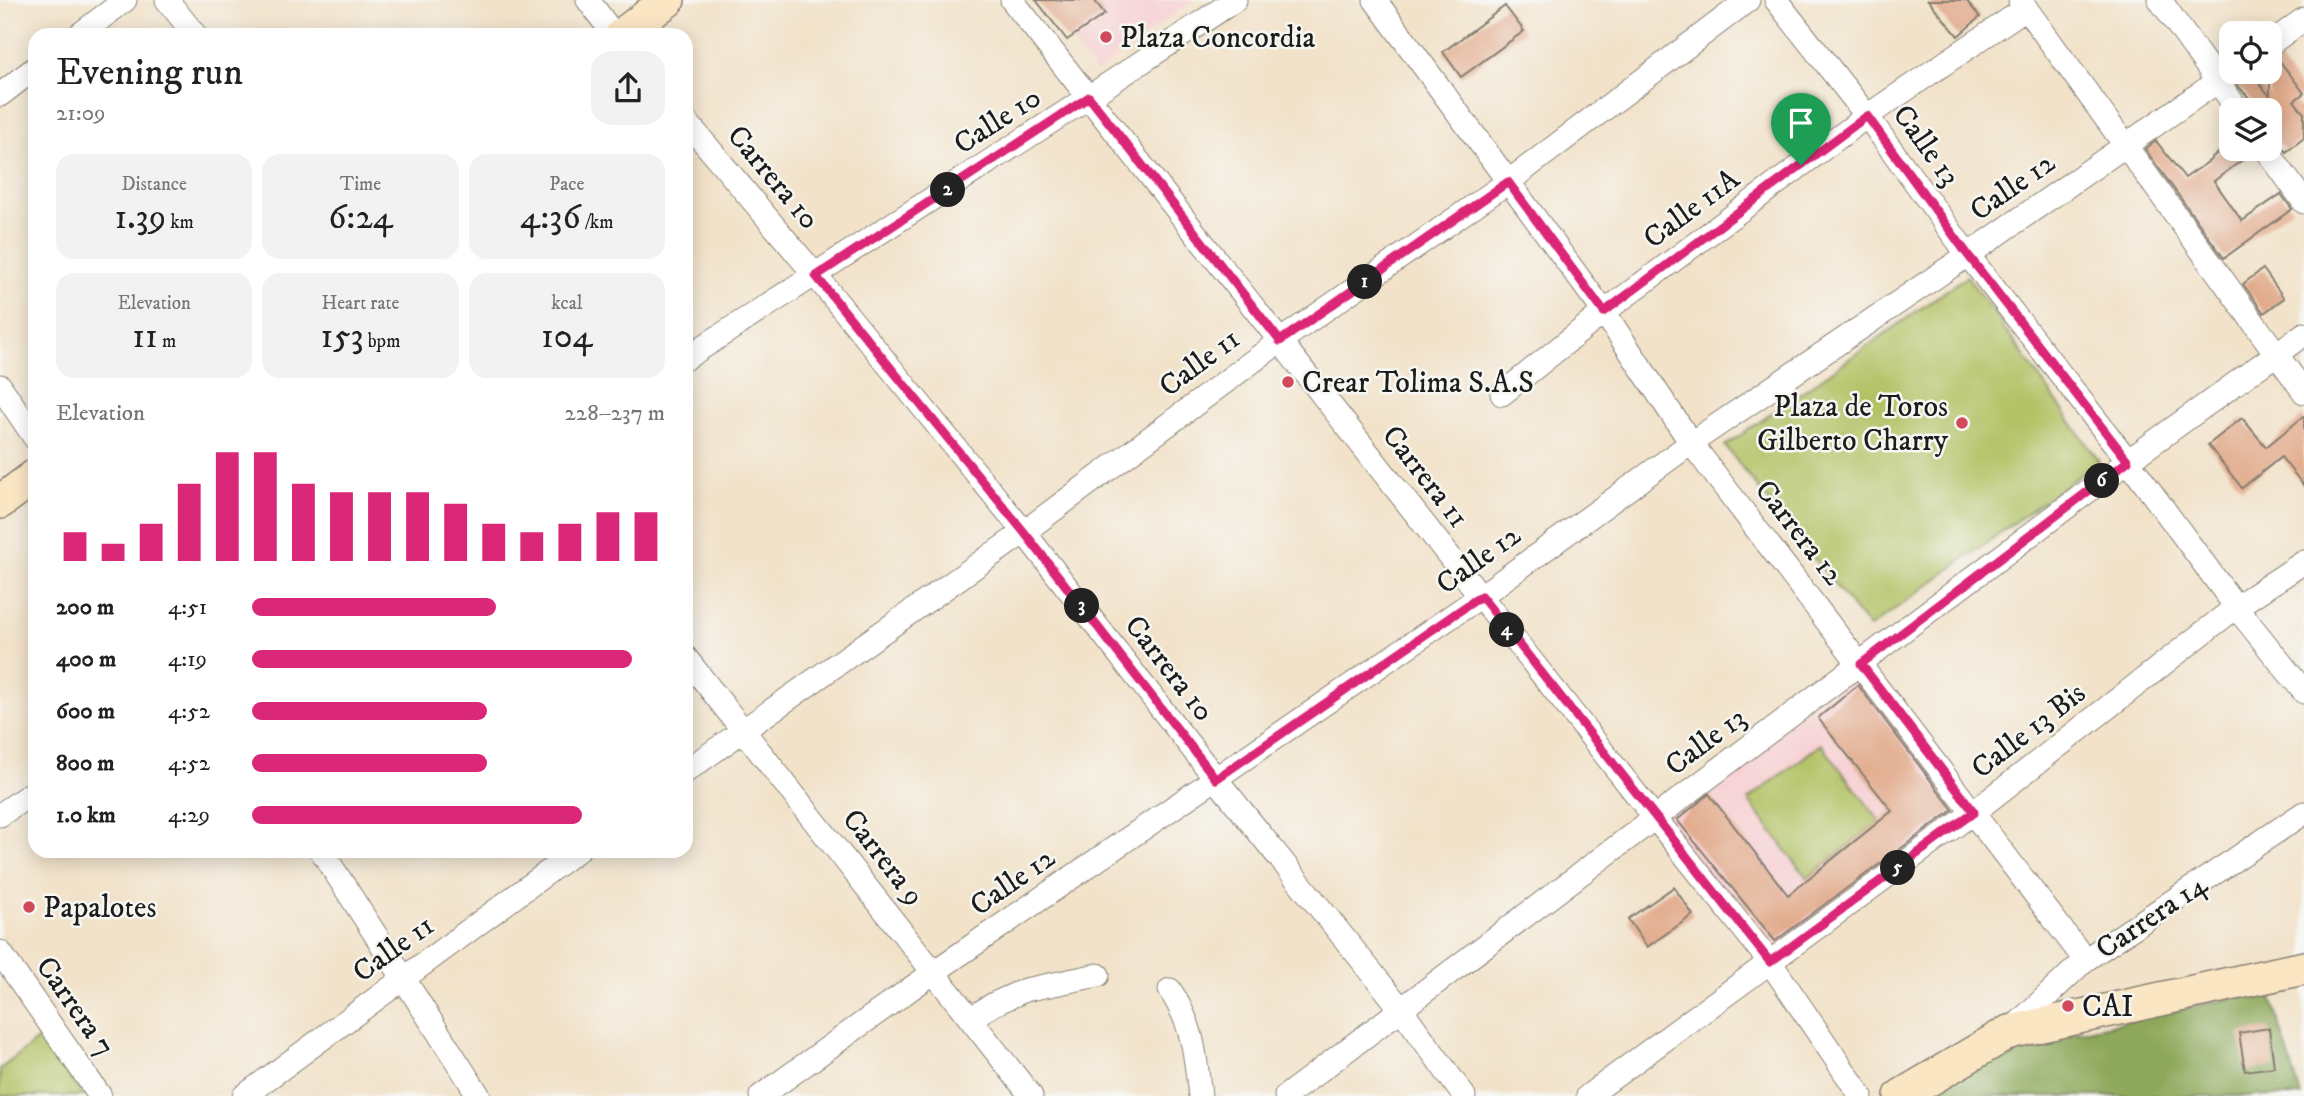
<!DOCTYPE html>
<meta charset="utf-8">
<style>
body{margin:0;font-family:"IM FELL DW Pica",serif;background:#f2f2f2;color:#222;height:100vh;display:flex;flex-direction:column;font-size:26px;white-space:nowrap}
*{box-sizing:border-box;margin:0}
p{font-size:23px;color:#767676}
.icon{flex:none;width:38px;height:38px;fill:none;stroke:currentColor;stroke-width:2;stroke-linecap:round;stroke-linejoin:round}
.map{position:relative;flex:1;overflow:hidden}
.drawer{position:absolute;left:28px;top:28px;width:665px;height:830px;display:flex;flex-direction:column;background:#fff;border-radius:21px;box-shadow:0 4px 18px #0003}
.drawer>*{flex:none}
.fabs{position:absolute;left:2219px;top:21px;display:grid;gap:14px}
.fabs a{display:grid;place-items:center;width:63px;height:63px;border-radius:14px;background:#fff;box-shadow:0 4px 18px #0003;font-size:35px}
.pin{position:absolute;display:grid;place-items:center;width:60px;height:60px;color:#fff;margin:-72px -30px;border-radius:50% 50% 50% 0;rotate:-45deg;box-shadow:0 0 7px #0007}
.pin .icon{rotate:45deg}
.km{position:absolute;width:35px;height:35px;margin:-18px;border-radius:50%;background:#222;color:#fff;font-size:19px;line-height:35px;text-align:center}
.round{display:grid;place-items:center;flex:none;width:74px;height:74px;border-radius:21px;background:#f2f2f2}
.overview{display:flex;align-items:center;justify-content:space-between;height:119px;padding:0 28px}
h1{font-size:38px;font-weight:600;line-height:52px}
.metrics{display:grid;grid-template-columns:repeat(3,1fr);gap:10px;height:119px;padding:7px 28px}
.metrics div{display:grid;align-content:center;border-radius:18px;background:#f2f2f2;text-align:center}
.metrics b{font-size:35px;font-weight:600}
.metrics small{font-size:19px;font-weight:400}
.metrics p{font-size:19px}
.chart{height:196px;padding:14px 28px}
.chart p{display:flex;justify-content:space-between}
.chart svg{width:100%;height:126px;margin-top:7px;stroke:#db2777;stroke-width:6}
ul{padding:0 28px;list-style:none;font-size:23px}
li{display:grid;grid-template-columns:112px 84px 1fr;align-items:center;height:52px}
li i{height:18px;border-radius:9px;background:#db2777}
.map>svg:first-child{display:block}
.built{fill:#f7cfd2}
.green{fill:#b2c265;stroke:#676f40;stroke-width:2}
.forest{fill:#8da85a;stroke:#54623b;stroke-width:2}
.building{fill:#e2ab8c}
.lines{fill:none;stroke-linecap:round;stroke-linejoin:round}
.street-casing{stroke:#877f72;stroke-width:25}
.secondary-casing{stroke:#877f72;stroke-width:36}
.street{stroke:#fff;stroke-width:23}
.secondary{stroke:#fbe6c4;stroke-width:33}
.route-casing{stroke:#fff;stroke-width:14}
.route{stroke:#db2777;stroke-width:9}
.poi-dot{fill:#d1495b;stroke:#f6f6f2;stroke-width:2.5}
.labels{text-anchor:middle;stroke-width:5;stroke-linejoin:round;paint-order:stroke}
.poi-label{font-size:30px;fill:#1c1c1c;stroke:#f6f6f2;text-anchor:start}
.street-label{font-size:30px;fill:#1c1c1c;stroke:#f6f6f2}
</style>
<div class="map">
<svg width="2304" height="1096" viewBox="0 0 2304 1096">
<rect width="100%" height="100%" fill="#f6f6f2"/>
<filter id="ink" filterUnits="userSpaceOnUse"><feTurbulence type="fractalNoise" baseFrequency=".0143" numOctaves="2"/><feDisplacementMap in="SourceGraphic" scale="14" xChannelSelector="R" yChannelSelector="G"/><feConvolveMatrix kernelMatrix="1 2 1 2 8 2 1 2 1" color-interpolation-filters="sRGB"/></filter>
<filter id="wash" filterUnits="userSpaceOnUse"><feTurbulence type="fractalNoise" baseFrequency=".00686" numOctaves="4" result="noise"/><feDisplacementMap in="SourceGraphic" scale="28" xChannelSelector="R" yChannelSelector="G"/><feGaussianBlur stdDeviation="1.57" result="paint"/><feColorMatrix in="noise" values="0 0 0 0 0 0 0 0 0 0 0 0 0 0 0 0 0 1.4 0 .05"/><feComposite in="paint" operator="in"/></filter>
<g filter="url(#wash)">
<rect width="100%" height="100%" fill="#f2e2c9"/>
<path class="built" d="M1041,0H1193L1096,73Z
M1861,670L1967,811L1771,952L1662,819Z"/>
<path class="green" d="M1967,276L2099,461L1869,628L1725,446Z
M1821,744L1880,821L1807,878L1748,800Z
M40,1038L84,1096H0V1069Z"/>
<path class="forest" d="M2269,990L2301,1096H2260L2259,1093L2254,1096H1925L2005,1048Z"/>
<g id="blocks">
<path class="building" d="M1036,0H1094L1105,14L1067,40Z
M1928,0H1966L1980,17L1958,36Z
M1505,6L1524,31L1461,77L1443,52Z
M2276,56L2304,93L2294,101L2304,113V138L2286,152L2270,131V110H2260L2237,85L2250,73L2270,96V58Z
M2156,141L2185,178L2212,159L2211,158L2223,149H2252L2253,152L2214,181L2242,221L2281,194L2292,209L2224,258L2145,149Z
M2263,269L2284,298L2264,313L2243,284Z
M2304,416V486L2281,457L2242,488L2208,445L2242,418L2266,447Z
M1858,685L1953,810L1775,941L1677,820L1709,794L1788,895L1892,811L1818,718Z
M1674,887L1693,915L1647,947L1628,919Z
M2269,1028L2274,1067L2245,1071L2239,1033Z"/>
</g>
</g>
<g filter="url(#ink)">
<use href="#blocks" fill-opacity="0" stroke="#877f72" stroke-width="2"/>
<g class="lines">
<defs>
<path id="street" d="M167,0L195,35
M588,0L614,35
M1012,0L1655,818L1770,962L1861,1096
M1375,0L1604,312L1691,443L2085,960
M1776,0L1867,116L1968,255L2128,461L2236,607L2304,692
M2020,0L2304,392
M2160,0L2238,110
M79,35L125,0
M2270,44L2304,19
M0,95L35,68
M686,121L816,276L1024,532L1216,779L1402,1010L1464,1096
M2266,149L2304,202
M686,358L1089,97L1235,0
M0,386L35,438
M1502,394L1604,312L1867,116L2026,8
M686,658L1031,1096
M686,771L1024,532L1280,341L1508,182L1748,0
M0,815L35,791
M321,850L479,1096
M0,952L100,1096
M1170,990C1194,1027 1195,1054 1200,1096
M971,1018L994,1004L1025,990L1098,975
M2011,1030L2085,960L2304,813
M244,1096L578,850
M761,1096L934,972L1481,596L1691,443L1968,255L2231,72
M1286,1096L2128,461L2304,334
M1588,1096L1974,812L2236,607L2304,562"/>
<path id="secondary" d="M622,35L668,0
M0,502L35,476
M1901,1096L2009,1032L2304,968"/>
</defs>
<use href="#street" class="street-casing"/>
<use href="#secondary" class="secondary-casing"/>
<use href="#street" class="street"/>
<use href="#secondary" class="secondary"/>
</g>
</g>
<g class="lines" filter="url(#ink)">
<defs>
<path id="route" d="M1089,97L1280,341L1508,182L1604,312L1867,116L1968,255L2128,461L1861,664L1974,812L1770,962L1481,596L1216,779L1024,532L816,276Z"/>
</defs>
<use href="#route" class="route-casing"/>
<use href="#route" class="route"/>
</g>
<g class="poi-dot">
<circle cx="1106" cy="37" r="7"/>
<circle cx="1288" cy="382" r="7"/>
<circle cx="1962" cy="423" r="7"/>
<circle cx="29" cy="907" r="7"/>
<circle cx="2068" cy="1006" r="7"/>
</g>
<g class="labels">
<g class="poi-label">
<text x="1120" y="47">Plaza Concordia</text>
<text x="1302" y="392">Crear Tolima S.A.S</text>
<text x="1948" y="416" text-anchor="end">Plaza de Toros<tspan x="1948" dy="34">Gilberto Charry</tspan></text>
<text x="43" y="917">Papalotes</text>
<text x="2082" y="1016">CAI</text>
</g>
<g class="street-label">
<text transform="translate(997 120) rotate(-33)" y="10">Calle 10</text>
<text transform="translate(1927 145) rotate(54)" y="10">Calle 13</text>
<text transform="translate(774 177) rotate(50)" y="10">Carrera 10</text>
<text transform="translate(2012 186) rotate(-35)" y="10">Calle 12</text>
<text transform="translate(1691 208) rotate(-37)" y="10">Calle 11A</text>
<text transform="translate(1199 362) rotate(-37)" y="10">Calle 11</text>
<text transform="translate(1426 476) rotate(52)" y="10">Carrera 11</text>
<text transform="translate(1800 532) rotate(52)" y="10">Carrera 12</text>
<text transform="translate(1478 559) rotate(-36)" y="10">Calle 12</text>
<text transform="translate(1170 668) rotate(52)" y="10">Carrera 10</text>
<text transform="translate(2028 730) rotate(-38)" y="10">Calle 13 Bis</text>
<text transform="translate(1705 741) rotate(-37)" y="10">Calle 13</text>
<text transform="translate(884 857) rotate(52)" y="10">Carrera 9</text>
<text transform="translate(1012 881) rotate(-35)" y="10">Calle 12</text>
<text transform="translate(2151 916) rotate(-34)" y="10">Carrera 14</text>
<text transform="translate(393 948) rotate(-36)" y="10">Calle 11</text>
<text transform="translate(76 1006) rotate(55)" y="10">Carrera 7</text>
</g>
</g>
</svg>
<div class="fabs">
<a><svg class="icon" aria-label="locate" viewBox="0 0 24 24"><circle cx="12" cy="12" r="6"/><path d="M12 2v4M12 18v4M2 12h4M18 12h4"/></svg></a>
<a><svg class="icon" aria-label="layers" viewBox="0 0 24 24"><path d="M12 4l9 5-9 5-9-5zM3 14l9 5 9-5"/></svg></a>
</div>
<div class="pin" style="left:1801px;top:165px;background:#1e9e55"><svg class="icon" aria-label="arrive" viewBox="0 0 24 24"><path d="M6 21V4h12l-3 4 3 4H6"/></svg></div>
<b class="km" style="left:1365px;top:282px">1</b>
<b class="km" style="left:948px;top:190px">2</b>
<b class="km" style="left:1082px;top:606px">3</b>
<b class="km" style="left:1507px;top:630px">4</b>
<b class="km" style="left:1898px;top:868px">5</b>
<b class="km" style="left:2102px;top:481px">6</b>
<section class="drawer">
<div class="overview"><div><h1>Evening run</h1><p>21:09</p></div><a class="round"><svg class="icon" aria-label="share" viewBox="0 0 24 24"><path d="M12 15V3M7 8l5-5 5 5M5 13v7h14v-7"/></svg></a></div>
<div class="metrics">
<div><p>Distance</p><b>1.39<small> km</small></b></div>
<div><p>Time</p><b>6:24</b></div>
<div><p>Pace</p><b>4:36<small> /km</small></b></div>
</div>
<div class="metrics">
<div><p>Elevation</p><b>11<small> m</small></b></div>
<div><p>Heart rate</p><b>153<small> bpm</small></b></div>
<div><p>kcal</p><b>104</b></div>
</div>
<div class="chart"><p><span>Elevation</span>228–237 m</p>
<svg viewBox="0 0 160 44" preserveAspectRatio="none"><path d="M5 44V34M15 44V38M25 44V31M35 44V17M45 44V6M55 44V6M65 44V17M75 44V20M85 44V20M95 44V20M105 44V24M115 44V31M125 44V34M135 44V31M145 44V27M155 44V27"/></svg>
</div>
<ul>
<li><b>200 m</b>4:51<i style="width:59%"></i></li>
<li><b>400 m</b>4:19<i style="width:92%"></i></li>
<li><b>600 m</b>4:52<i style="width:57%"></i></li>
<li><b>800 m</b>4:52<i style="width:57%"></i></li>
<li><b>1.0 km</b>4:29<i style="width:80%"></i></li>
</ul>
</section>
</div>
